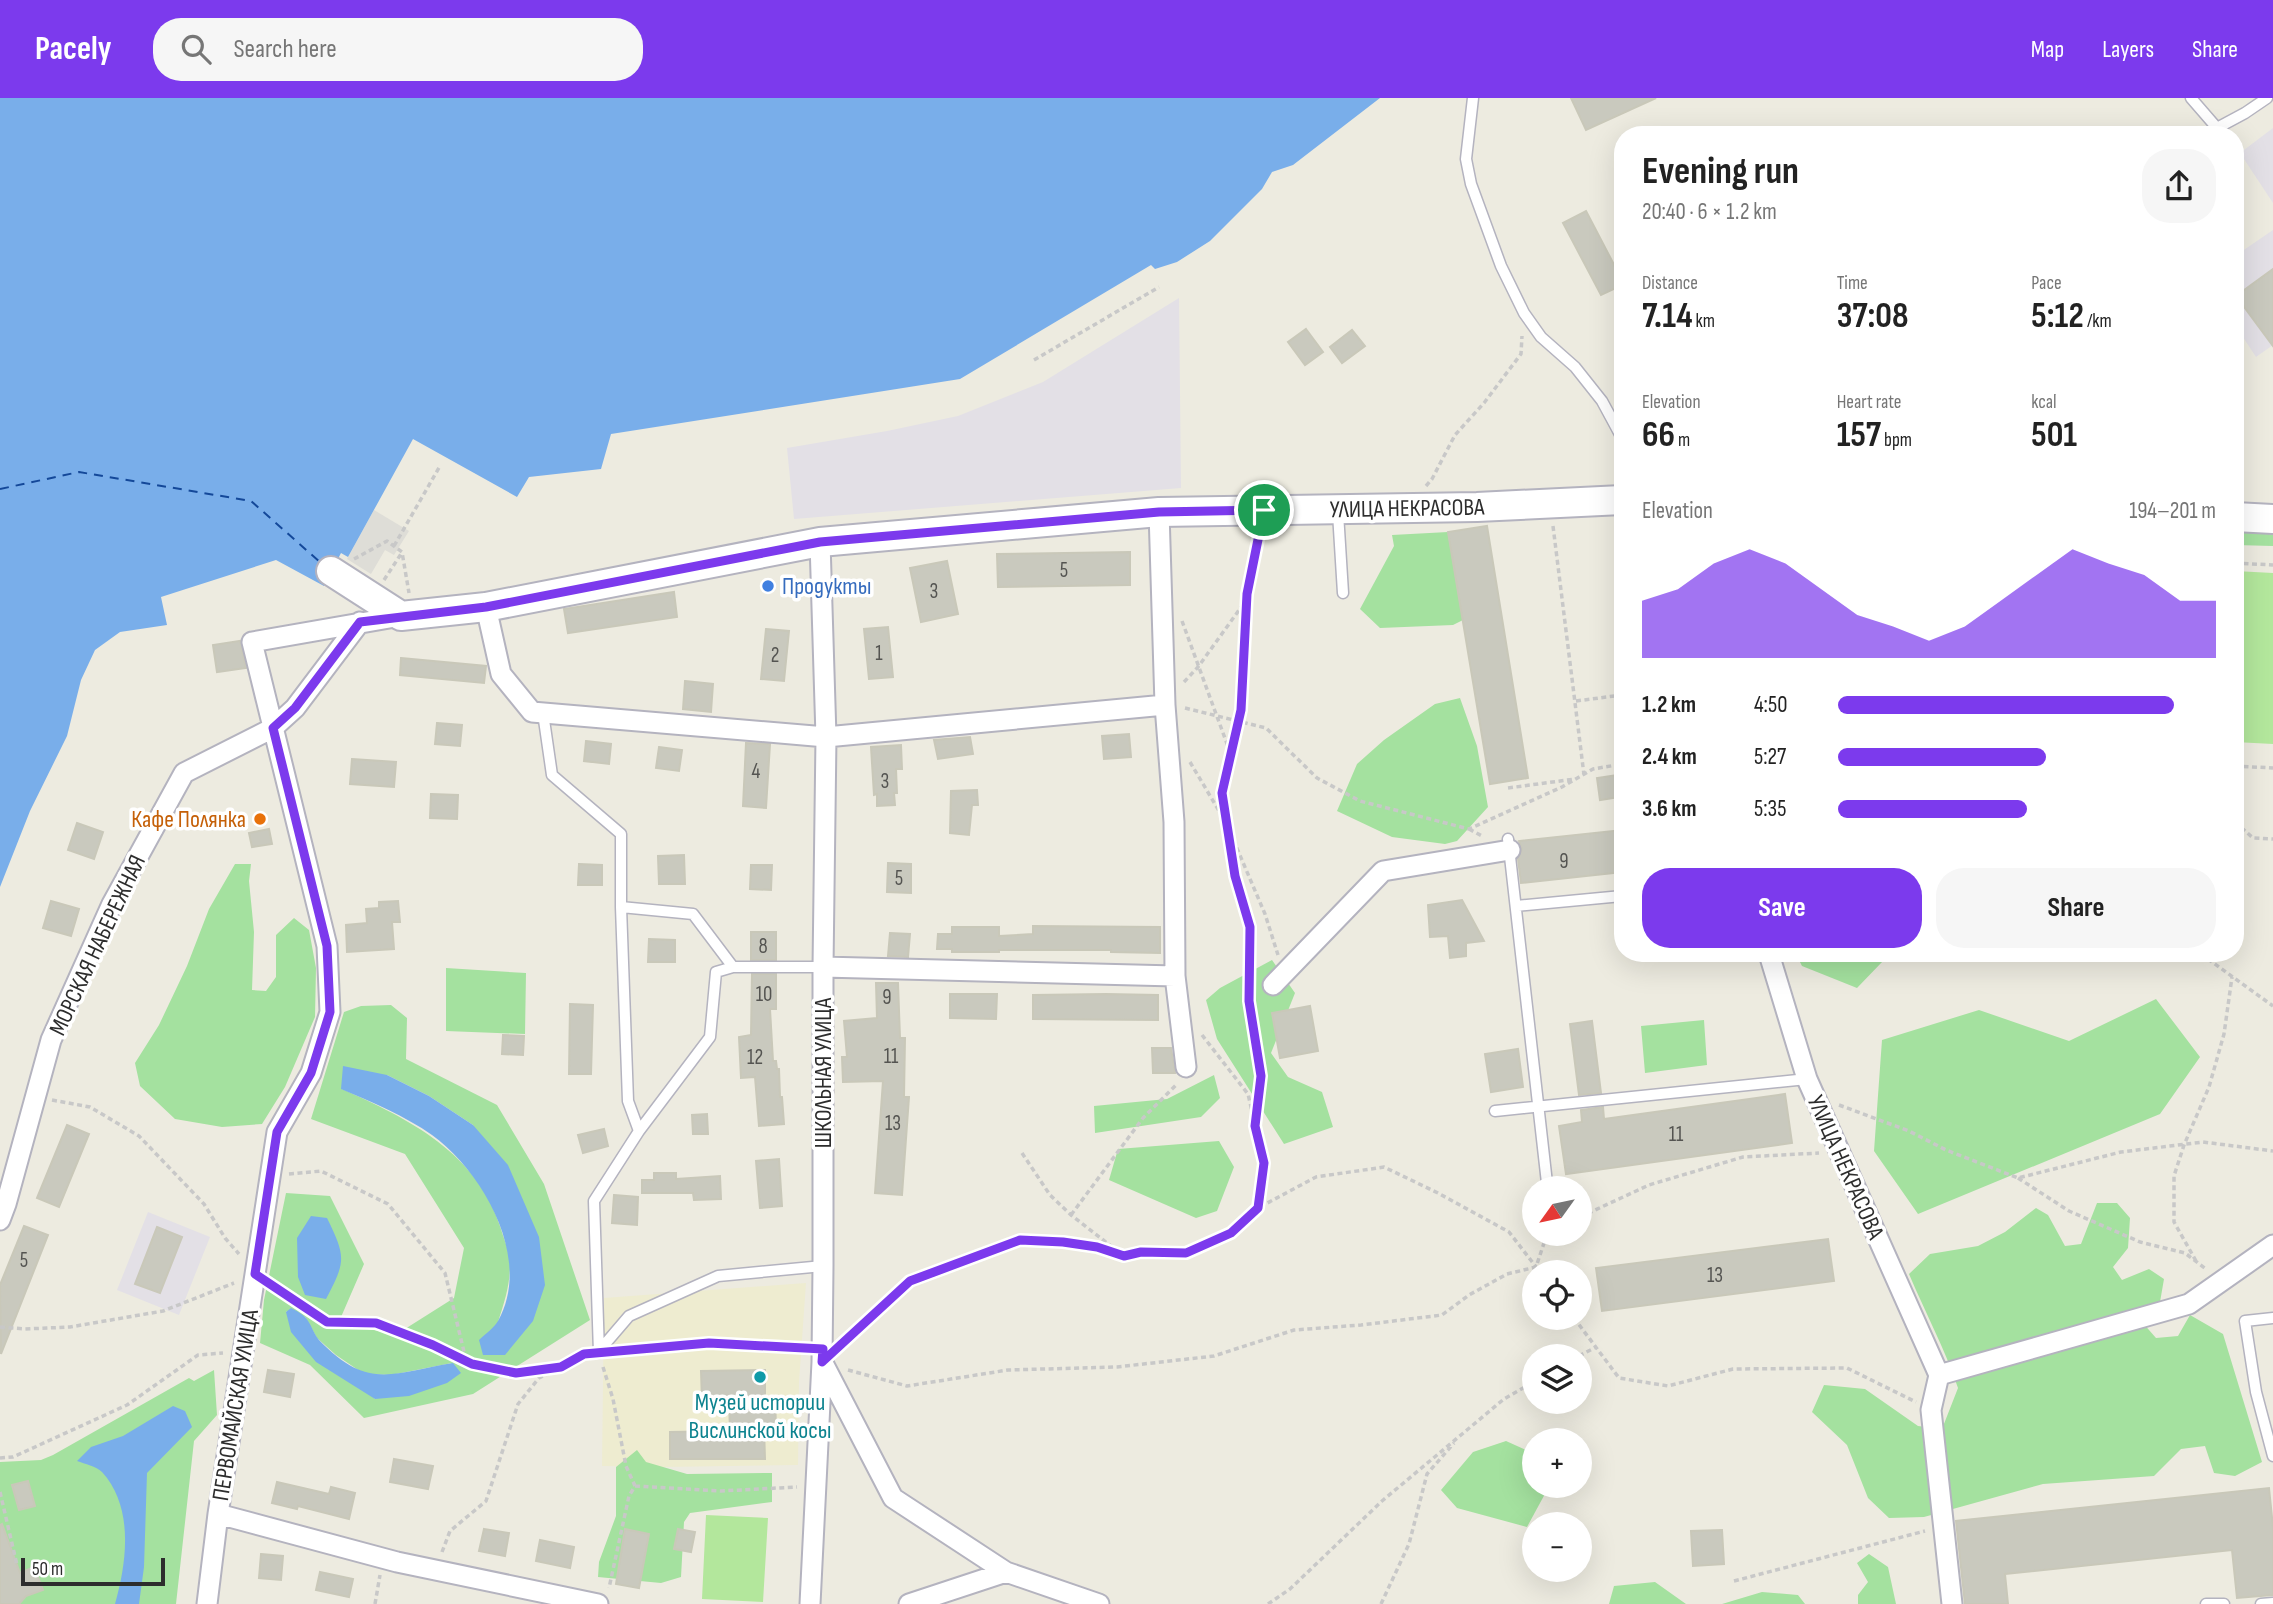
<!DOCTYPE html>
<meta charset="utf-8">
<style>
body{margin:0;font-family:"Sofia Sans Condensed",sans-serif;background:#f6f6f6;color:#222;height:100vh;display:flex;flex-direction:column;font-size:26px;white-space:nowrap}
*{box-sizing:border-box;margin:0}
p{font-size:23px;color:#767676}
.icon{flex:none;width:38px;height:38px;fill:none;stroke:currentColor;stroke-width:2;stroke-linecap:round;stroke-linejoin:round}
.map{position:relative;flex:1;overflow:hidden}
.side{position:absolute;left:1614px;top:28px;width:630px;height:836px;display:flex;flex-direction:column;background:#fff;border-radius:28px;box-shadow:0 7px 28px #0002}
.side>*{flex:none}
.needle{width:46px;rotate:237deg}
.tools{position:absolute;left:1522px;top:1078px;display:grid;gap:14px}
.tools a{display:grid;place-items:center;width:70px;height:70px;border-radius:50%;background:#fff;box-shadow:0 7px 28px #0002;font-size:35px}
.scale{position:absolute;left:21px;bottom:18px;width:144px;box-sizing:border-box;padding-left:7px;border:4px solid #2d2d2d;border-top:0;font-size:19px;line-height:24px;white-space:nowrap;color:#2d2d2d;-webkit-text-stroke:5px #fff;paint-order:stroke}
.pin{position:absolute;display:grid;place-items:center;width:60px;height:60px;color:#fff;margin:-30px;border:4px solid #fff;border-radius:50%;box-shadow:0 2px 7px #0007}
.round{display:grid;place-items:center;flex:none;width:74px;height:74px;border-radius:28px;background:#f6f6f6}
.headline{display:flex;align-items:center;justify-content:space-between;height:119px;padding:0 28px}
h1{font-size:38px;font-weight:700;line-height:52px}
.metrics{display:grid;grid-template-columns:repeat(3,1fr);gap:10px;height:119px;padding:7px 28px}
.metrics div{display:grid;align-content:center}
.metrics b{font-size:35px;font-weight:700}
.metrics small{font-size:19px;font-weight:400}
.metrics p{font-size:19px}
.chart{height:196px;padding:14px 28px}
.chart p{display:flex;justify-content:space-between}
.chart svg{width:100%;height:126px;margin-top:7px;fill:#7c3aed;opacity:.7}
.cta{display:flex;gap:14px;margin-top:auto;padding:14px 28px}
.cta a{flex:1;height:80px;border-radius:28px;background:#7c3aed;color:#fff;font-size:28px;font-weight:700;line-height:80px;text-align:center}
.cta a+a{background:#f6f6f6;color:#222}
ul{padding:0 28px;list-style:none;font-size:23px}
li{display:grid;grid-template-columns:112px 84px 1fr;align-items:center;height:52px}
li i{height:18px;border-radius:9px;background:#7c3aed}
header{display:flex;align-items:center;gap:42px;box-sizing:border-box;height:98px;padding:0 35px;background:#7c3aed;color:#fff}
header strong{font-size:33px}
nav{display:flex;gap:38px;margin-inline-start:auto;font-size:24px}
.search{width:490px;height:63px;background:#f6f6f6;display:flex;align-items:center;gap:18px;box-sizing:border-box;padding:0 24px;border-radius:28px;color:#767676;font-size:26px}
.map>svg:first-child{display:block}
.industrial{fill:#e3e0e6}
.education{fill:#eeecd0}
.green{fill:#a4e19f;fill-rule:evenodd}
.pitch{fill:#b3e79c}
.plaza{fill:#deddd7}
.water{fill:#79aeea}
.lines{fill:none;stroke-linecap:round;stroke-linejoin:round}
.ferry{stroke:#144899;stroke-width:2;stroke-dasharray:9 7;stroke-linecap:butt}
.building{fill:#c9c9be;stroke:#c9c8b9;stroke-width:2}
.lane-casing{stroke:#b4b3bf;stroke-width:13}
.street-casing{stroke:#b4b3bf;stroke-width:23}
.secondary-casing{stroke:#b4b3bf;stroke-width:32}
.path{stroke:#c8c8c8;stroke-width:3.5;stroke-dasharray:5 3.5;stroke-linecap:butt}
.lane{stroke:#fff;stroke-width:10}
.street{stroke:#fff;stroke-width:19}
.secondary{stroke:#fff;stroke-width:28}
.route-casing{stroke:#fff;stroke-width:14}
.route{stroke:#7c3aed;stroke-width:9}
.shop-dot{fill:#3f7fe0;stroke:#fff;stroke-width:2.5}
.food-dot{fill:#e8710a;stroke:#fff;stroke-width:2.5}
.culture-dot{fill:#0f9aa8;stroke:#fff;stroke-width:2.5}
.labels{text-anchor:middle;stroke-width:7;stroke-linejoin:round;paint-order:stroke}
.number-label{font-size:21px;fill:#545451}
.street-label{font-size:24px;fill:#2d2d2d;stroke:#fff}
.shop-label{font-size:24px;fill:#366cbe;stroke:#fff;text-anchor:start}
.food-label{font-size:24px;fill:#c56008;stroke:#fff;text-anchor:end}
.culture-label{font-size:24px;fill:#0d838f;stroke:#fff}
</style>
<header>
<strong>Pacely</strong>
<div class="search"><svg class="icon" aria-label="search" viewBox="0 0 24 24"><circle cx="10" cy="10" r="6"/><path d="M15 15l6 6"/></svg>Search here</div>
<nav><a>Map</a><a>Layers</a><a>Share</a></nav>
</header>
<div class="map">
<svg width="2273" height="1506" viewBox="0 0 2273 1506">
<rect width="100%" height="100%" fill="#edebe0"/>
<path class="industrial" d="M2273,30V105L2240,55Z
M2273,132V247L2256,259L2235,227V158Z
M1179,200L1181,390L794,421L787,350L887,333L958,318L1043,284Z
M148,1114L210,1139L179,1217L117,1192Z"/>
<path class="education" d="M806,1185L799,1284L798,1367L661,1369L602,1368L604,1200Z"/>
<path class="green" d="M2235,425L2273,428V448L2235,447Z
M1448,434L1463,522L1453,527L1380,530L1360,511L1394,448L1392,437Z
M1460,600L1477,648L1488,709L1457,743L1445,746L1392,739L1337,713L1357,666L1384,642L1435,606Z
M235,766H251L249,783L254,834L252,892L266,893L276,879V837L294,820L309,832L316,870L315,919L285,989L262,1026L222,1029L175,1021L140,988L135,965L159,927L187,868L209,811Z
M1796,856H1882L1883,863L1857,890L1802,868Z
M1272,862L1295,895L1271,955L1288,979L1322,994L1333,1029L1284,1046L1217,941L1206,902L1220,890Z
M446,870L526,875L525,936L446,933Z
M2156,901L2200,959L2160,1016L1918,1116L1874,1053L1882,942L1979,912L2069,943Z
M391,907L407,920L406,961L497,1007L544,1086L590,1222L473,1296L364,1320L310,1267L260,1245L264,1202L286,1095L330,1098L364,1166L338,1226L397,1236L454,1200L464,1150L405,1056L311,1021L344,914L361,908ZM387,977L429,998L473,1027L533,1223L498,1224C504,1205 510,1188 510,1167C511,1156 504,1142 501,1131C478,1055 409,1021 342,991ZM286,1213L305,1219L317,1240L336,1257L364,1276L391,1277L452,1265L375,1301Z
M1704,922L1707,967L1645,975L1641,928Z
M1214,977L1220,1000L1201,1019L1095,1035L1094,1008L1167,1001Z
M1219,1043L1234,1069L1217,1113L1196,1120L1109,1082L1118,1051Z
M2097,1105H2117L2130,1120L2128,1150L2113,1169L2122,1182L2149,1171L2164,1181L2160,1204L2142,1224L2156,1240L2178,1238L2190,1217L2223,1236L2262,1364L2235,1378L2214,1375L2205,1348L2181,1351L2154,1378L2043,1386L1924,1419L1889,1420L1868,1400L1847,1347L1812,1314L1824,1287L1865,1291L1918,1328L1942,1331L1958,1290C1945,1251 1925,1214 1909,1176L1930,1156L1978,1148L2005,1134L2036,1110L2048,1117L2065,1148L2081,1146Z
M214,1272L217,1317L194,1343L176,1506H0V1364L41,1362L53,1357L189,1280L194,1283Z
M1506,1343L1535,1356V1388H1545L1546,1394L1527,1429L1457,1410L1441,1392L1473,1354Z
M637,1352L646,1364L687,1376L772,1375V1404L690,1415L684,1424L681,1479L661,1485L598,1479L599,1464L616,1418V1369Z
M1869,1456L1888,1469L1896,1506H1858V1497L1868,1484L1857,1465Z
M1655,1484L1686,1506H1609L1614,1488Z
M1762,1494L1798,1497L1805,1506H1722Z"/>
<path class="pitch" d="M2235,473L2273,475V646L2235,644Z
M706,1417L768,1420L763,1504L702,1501Z"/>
<path class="plaza" d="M374,412L409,433L394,457L385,452L371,476L347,461Z"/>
<path class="water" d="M0,0H1380L1293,67L1272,74L1262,91L1210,143L1177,164L1155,171L1151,167L960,281L611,336L601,371L529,379L517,399L413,341L348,459L341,455L324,488L276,462L161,499L167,527L120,534L95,552L81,582L67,638L30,713L0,789Z
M343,968L387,977L429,998L473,1027L508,1067L539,1139L545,1187L533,1223L505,1257H483L479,1242C485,1236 494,1230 498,1223C533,1161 483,1074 432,1037C405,1018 372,1004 341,991Z
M311,1118L327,1120C346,1159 346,1163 326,1201L305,1197L298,1179L297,1140Z
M291,1210C295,1212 301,1215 305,1219C311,1225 313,1235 319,1242C368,1293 392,1275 453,1265L461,1275L447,1285L409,1298L375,1301L316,1264L291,1234L286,1214Z
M173,1308L185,1313L192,1329L147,1375L144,1469L139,1506H115C127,1464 134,1409 102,1374C96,1368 85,1366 77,1363L91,1349L123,1338Z"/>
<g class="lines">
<path class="ferry" d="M0,391L79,374L251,403L321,465"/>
</g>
<path class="building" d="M1571,0H1656L1586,32Z
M1586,113L1622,182V187L1601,197L1563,125Z
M2273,171V248L2236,198Z
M1306,231L1323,254L1305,267L1288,244Z
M1352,232L1365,248L1342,265L1330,249Z
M1487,428L1528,680L1490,686L1448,434Z
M1130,454V487L998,489L997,456Z
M947,463L958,516L921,524L910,470Z
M674,494L677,519L568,535L564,511Z
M888,529L893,579L869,581L864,531Z
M766,531L789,533L784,583L761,581Z
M240,543L246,570L217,574L213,547Z
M401,560L486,568L484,585L400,577Z
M685,583L713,586L711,614L683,611Z
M437,625L462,627L460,648L435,646Z
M1129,636L1131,659L1104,661L1102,638Z
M970,639L973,656L938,661L934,642Z
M586,643L611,646L609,666L584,663Z
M746,645L770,646L766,710L743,708Z
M901,647L902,671H896L897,695H894L895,707L877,708V696L874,697L871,649Z
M659,649L682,652L679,673L656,670Z
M352,661L396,664L394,689L350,686Z
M1618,677L1620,699L1600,702L1597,680Z
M977,692L978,707H972L969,737L950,735L951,693Z
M431,696L458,697L457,721L430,720Z
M77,725L103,734L94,761L68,752Z
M269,731L272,746L252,749L249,735Z
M1622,732V774L1521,785L1518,761L1522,751L1519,743Z
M684,757L685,786H659L658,758Z
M888,765L911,766V795L887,794Z
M579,766L602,767V787H578Z
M751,767H772L771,792L750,791Z
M1462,802L1484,843L1466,845V858L1450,860L1448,838L1430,839L1428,807Z
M51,803L79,811L71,838L43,830Z
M398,803L400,824H392L394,851L347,854L346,827L367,825L366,811L379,810V804Z
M1033,828L1160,829V855L1111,854V852H999V854H952V851H937L938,836H952V829H999V838L1033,836Z
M751,834H776V862H751Z
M890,835L910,836L908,859L888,858Z
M649,841L675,842V864H648Z
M752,876H776V911H770L773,963H776L777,971H779L780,999H782L784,1026L759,1028L755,979L741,980L739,939L751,937Z
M876,885H898L900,940H905L904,999H909L902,1097L875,1095L883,983L843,984L842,959H847L844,923L877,920Z
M950,896H997L996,921L950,920Z
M1106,896L1158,897V922L1033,921V897Z
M570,906L593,907L591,976H569Z
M1310,908L1318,953L1280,960L1272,915Z
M1592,923L1601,995L1579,997L1570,926Z
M503,937L524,938L523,957L502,956Z
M1152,950H1171L1175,975H1153Z
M1518,951L1523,989L1491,994L1485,956Z
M1785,996L1792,1045L1566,1076L1559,1028L1582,1024L1581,1012L1603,1009L1604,1021Z
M707,1016L708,1036H693L692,1017Z
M67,1027L89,1036L59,1109L37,1100Z
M604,1031L608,1048L583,1055L578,1037Z
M779,1061L782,1108L760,1110L756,1063Z
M654,1075H676V1081L720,1078L721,1101L694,1102L693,1095H642V1082H654Z
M614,1097L638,1099L637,1127L612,1125Z
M24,1128L48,1137L1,1256L0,1187Z
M157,1129L182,1139L160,1195L135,1186Z
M1828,1141L1834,1183L1602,1213L1596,1170Z
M268,1272L294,1276L290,1299L264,1294Z
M765,1272V1298H775L776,1330H764L765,1361H670V1334L730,1333L729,1303H702L701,1273Z
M394,1361L433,1368L428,1391L390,1384Z
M28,1383L35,1408L19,1412L12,1387Z
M277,1384L329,1396L331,1389L355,1395L349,1421L298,1408L297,1411L272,1405Z
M2269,1390L2273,1429V1497L2237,1500L2232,1452L2005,1476L2008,1506H1965L1956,1423Z
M2,1426L20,1475L34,1469L43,1492L26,1498L19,1506H0V1427Z
M484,1431L509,1435L505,1458L479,1453Z
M625,1431L649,1436L639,1490L616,1486Z
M678,1431L695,1434L691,1454L674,1451Z
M1722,1432L1724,1466L1693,1468L1691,1433Z
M540,1442L574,1449L570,1470L536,1463Z
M261,1456L283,1458L281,1482L259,1480Z
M320,1474L353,1481L349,1499L316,1492Z"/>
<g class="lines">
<defs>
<path id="lane" d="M1473,0L1466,61L1471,86L1501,168L1524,215L1541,239L1575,269L1602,303L1622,340
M2191,0L2217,30
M2204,37L2245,15L2267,0
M1338,415L1343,495
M543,615L552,677L621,736V809L693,816L733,869
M1508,741L1547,1085
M1516,808L1622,798
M621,809L628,1003L639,1033
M1495,1013L1807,981
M2273,1220L2245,1223L2256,1294L2273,1358
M599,1253L629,1218L718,1178L823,1168
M599,1255L594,1103L639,1033L710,939L716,874L733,869H823
M2206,1506H2224
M2261,1506L2273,1505"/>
<path id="street" d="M1159,414L1165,607L1174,724L1175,878L1186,969
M486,509L501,576L532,614L826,639L1165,607
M1769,856L1807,981L1939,1277L1931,1312L1952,1506
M823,869L1175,878
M1273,887L1383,773L1510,752
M0,1122L6,1106L51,942L112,806L184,675L273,630L295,610L360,524
M823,1265L893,1400L1006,1474L1099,1506
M1939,1277L2189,1206L2273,1147
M218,1416L397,1464L598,1506
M207,1506L218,1416L277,1034L311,975L330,914L327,848L252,544L401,518
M810,1506L822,1264L823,1168V869L826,639L820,444
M909,1506L1006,1474"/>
<path id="secondary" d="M2235,419L2273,421
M331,473L401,518L486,509L820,444L1159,414L1477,409L1622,402"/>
</defs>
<use href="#lane" class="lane-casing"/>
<use href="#street" class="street-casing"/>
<use href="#secondary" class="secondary-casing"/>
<path class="path" d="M1034,262L1159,189
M1426,388L1432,381L1455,337L1484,305L1521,256L1522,238
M1553,428L1584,677
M394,448L440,368
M354,461L387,443L402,454L409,495
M2235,465L2273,467
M384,482L401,456
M1182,523L1230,654
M1184,584L1198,569L1247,501
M1576,603L1622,597
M1185,610L1266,630L1317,680L1360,703L1469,731L1562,689L1593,671L1622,666
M1190,664L1225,723
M2235,668L2273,670
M1508,690L1575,681
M2235,724L2253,740L2273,741
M1469,731L1482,738
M1230,734L1265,816L1278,857
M2201,856L2273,908
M1202,937L1248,996L1264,1065L1258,1110
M52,1002L90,1009L139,1038L204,1106L225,1140L239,1156
M1839,1007L1909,1033L1946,1052L2018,1080L2121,1054L2203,1044L2273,1053
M1255,1028L1261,978L1249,903L1250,829L1235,778L1222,695L1241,612L1247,496L1259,435
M1022,1055L1050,1097L1071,1117L1120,1155
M289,1076L321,1073L388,1106L445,1175L466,1262
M2018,1080L2069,1113L2140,1144L2185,1155L2206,1171
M1071,1117L1143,1020L1177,986
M1580,1119L1649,1087L1743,1059L1819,1055
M2196,1163L2174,1124V1078L2184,1047L2209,989L2224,936L2232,879
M272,1187L327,1224L376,1225L433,1247L472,1266L516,1275L561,1269
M1574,1220L1619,1280L1668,1288L1733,1271L1847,1270L1916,1304
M0,1229L25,1231L70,1229L163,1213L234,1185
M842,1246L910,1183L1020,1142L1063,1144L1097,1149L1124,1159L1141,1154L1186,1155L1231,1135L1258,1110L1316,1079L1384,1069L1438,1095L1509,1134L1540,1174
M619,1253L709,1245L803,1250
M1579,1258L1596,1249
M603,1269L613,1301L626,1368L635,1388L629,1398L609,1490
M848,1272L907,1288L1008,1272L1117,1269L1214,1258L1294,1232L1361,1227L1442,1217L1469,1197L1507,1176L1536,1169L1547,1136
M0,1360L13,1359L127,1307L198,1257L223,1255
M635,1388L721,1393L797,1389
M0,1394L17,1467
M442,1454L450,1433L486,1403L518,1306L539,1280L587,1256
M1734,1483L1925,1433
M375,1506L380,1477
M1268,1506L1290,1491L1382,1403L1504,1301L1535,1283
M1381,1506L1409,1446L1427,1376L1454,1345"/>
<use href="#lane" class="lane"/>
<use href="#street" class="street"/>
<use href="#secondary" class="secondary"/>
</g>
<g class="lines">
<defs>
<path id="route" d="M1264,412L1247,496L1241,612L1222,695L1235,778L1250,829L1249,903L1261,978L1255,1028L1264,1065L1258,1110L1231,1135L1186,1155L1141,1154L1124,1158L1097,1149L1063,1144L1020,1142L910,1183L822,1264L823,1251L709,1245L584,1256L561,1269L516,1275L472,1266L433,1247L376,1225L327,1224L255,1176L277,1034L311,975L330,914L327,848L273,630L295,610L360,524L486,509L820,444L1159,414Z"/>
</defs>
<use href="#route" class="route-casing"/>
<use href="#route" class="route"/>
</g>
<circle class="shop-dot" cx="768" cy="488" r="7"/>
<circle class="food-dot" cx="260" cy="721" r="7"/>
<circle class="culture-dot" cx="760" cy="1279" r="7"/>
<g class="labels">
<g class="number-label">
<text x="1064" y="479">5</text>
<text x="934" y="500">3</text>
<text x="879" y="562">1</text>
<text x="775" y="564">2</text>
<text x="756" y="680">4</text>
<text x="885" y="690">3</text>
<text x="1564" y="770">9</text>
<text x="899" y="787">5</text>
<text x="763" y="855">8</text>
<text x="764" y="903">10</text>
<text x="887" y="906">9</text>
<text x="891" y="965">11</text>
<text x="755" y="966">12</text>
<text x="893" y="1032">13</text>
<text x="1676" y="1043">11</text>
<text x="24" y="1169">5</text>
<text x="1715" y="1184">13</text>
</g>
<g class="street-label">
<text transform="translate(1407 410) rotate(-1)" y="8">УЛИЦА НЕКРАСОВА</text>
<text transform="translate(97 847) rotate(-65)" y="8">МОРСКАЯ НАБЕРЕЖНАЯ</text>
<text transform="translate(823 975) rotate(-90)" y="8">ШКОЛЬНАЯ УЛИЦА</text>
<text transform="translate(1846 1069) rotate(66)" y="8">УЛИЦА НЕКРАСОВА</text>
<text transform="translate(235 1307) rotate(-81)" y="8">ПЕРВОМАЙСКАЯ УЛИЦА</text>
</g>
<g class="shop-label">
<text x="782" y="496">Продукты</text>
</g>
<g class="food-label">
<text x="246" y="729">Кафе Полянка</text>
</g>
<g class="culture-label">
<text x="760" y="1312">Музей истории<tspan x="760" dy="28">Вислинской косы</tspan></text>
</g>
</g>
</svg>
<div class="tools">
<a><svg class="needle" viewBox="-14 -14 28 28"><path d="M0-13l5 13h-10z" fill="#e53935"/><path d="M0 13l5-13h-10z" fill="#767676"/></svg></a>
<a><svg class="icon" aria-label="locate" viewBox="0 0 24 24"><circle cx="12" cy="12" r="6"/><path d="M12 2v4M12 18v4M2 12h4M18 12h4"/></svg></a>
<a><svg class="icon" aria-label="layers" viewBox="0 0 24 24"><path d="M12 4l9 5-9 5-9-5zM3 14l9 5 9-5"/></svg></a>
<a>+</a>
<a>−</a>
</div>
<div class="scale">50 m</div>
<div class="pin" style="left:1264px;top:412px;background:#1e9e55"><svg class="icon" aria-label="arrive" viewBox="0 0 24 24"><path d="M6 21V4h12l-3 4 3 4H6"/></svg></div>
<section class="side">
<div class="headline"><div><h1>Evening run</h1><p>20:40 · 6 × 1.2 km</p></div><a class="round"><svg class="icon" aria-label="share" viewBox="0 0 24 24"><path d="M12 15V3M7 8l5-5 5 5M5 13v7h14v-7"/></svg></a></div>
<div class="metrics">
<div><p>Distance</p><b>7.14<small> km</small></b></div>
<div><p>Time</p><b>37:08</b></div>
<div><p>Pace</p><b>5:12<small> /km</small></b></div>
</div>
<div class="metrics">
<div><p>Elevation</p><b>66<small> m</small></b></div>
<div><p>Heart rate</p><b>157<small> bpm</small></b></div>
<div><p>kcal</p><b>501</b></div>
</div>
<div class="chart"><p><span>Elevation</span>194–201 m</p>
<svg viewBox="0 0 160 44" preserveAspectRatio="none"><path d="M0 44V24L10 20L20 11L30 6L40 11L50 20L60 29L70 33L80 38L90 33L100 24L110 15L120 6L130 11L140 15L150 24L160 24V44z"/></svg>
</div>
<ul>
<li><b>1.2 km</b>4:50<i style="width:89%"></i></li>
<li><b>2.4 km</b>5:27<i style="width:55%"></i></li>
<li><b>3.6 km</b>5:35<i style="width:50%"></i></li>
</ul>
<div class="cta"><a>Save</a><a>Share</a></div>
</section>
</div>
